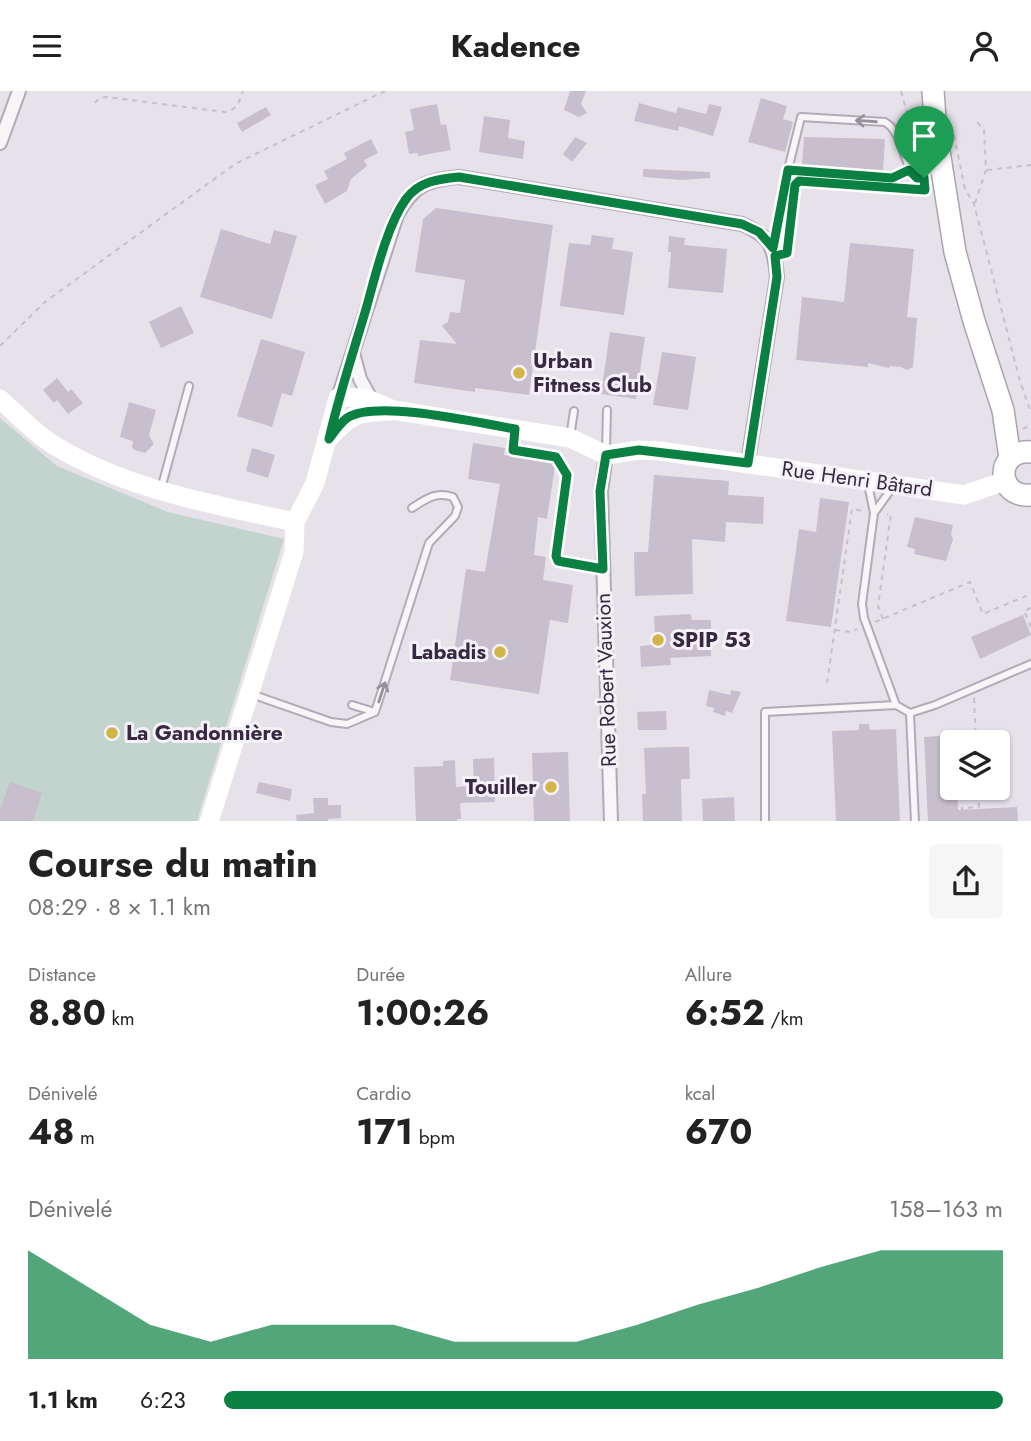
<!DOCTYPE html>
<html lang="fr">
<meta charset="utf-8">
<style>
body{margin:0;font-family:Jost,sans-serif;background:#f6f6f6;color:#222;height:100vh;display:flex;flex-direction:column;font-size:26px;white-space:nowrap}
*{box-sizing:border-box;margin:0}
p{font-size:23px;color:#767676}
.icon{flex:none;width:38px;height:38px;fill:none;stroke:currentColor;stroke-width:2;stroke-linecap:round;stroke-linejoin:round}
.map{position:relative;height:730px;overflow:hidden}
.panel{display:flex;flex-direction:column;background:#fff;flex:1}
.panel>*{flex:none}
.tools{position:absolute;left:940px;top:639px;display:grid;gap:14px}
.tools a{display:grid;place-items:center;width:70px;height:70px;border-radius:7px;background:#fff;box-shadow:0 2px 5px #0004;font-size:35px}
.pin{position:absolute;display:grid;place-items:center;width:60px;height:60px;color:#fff;margin:-72px -30px;border-radius:50% 50% 50% 0;rotate:-45deg;box-shadow:0 0 7px #0007}
.pin .icon{rotate:45deg}
.round{display:grid;place-items:center;flex:none;width:74px;height:74px;border-radius:7px;background:#f6f6f6}
.head{display:flex;align-items:center;justify-content:space-between;height:119px;padding:0 28px}
h1{font-size:38px;font-weight:700;line-height:52px}
.stats{display:grid;grid-template-columns:repeat(3,1fr);gap:10px;height:119px;padding:7px 28px}
.stats div{display:grid;align-content:center}
.stats b{font-size:35px;font-weight:700}
.stats small{font-size:19px;font-weight:400}
.stats p{font-size:19px}
.chart{height:196px;padding:14px 28px}
.chart p{display:flex;justify-content:space-between}
.chart svg{width:100%;height:126px;margin-top:7px;fill:#0b8043;opacity:.7}
ul{padding:0 28px;list-style:none;font-size:23px}
li{display:grid;grid-template-columns:112px 84px 1fr;align-items:center;height:52px}
li i{height:18px;border-radius:9px;background:#0b8043}
header{display:flex;justify-content:space-between;align-items:center;height:91px;padding:0 28px;background:#fff;font-size:32px;font-weight:700}
.map>svg:first-child{display:block}
.green{fill:#c3d4cf}
.building{fill:#c7bfcd}
.lines{fill:none;stroke-linecap:round;stroke-linejoin:round}
.lane-casing{stroke:#b2aab8;stroke-width:10}
.street-casing{stroke:#b2aab8;stroke-width:16}
.primary-casing{stroke:#ada1b6;stroke-width:24}
.path{stroke:#c5c0c9;stroke-width:2;stroke-dasharray:5 5;stroke-linecap:butt}
.lane{stroke:#f7f5f8;stroke-width:6}
.street{stroke:#f7f5f8;stroke-width:12}
.secondary{stroke:#fff;stroke-width:19}
.primary{stroke:#fff;stroke-width:21}
.oneway{stroke:#988f9e}
.route-casing{stroke:#fff;stroke-width:14}
.route{stroke:#0b8043;stroke-width:9}
.poi-dot{fill:#d1b545;stroke:#f5f1f8;stroke-width:2.5}
.labels{text-anchor:middle;stroke-width:6;stroke-linejoin:round;paint-order:stroke}
.poi-label{font-size:21px;font-weight:bold;fill:#382943;stroke:#f5f1f8;text-anchor:start}
.street-label{font-size:21px;fill:#382943;stroke:#f5f1f8}
</style>
<header><svg class="icon" aria-label="menu" viewBox="0 0 24 24"><path d="M4 6h16M4 12h16M4 18h16"/></svg>Kadence<svg class="icon" aria-label="person" viewBox="0 0 24 24"><circle cx="12" cy="8" r="4"/><path d="M4 21q1-7 8-7t8 7"/></svg></header>
<div class="map">
<svg width="1031" height="731" viewBox="0 0 1031 731">
<rect width="100%" height="100%" fill="#e7e2ea"/>
<path class="green" d="M0,327L57,375L168,421L284,448L197,730H0Z"/>
<path class="building" d="M570,0H586L581,13L587,22L579,26L564,19Z
M761,7L787,15L783,28L793,31L785,61L748,51Z
M639,12L676,22L678,16L706,23L709,13L722,16L713,45L679,35L678,40L634,30Z
M437,13L441,34L446,33L451,59L418,65V62L409,63L405,41L414,39L410,18Z
M266,16L271,24L242,41L237,32Z
M484,25L510,29L508,47L525,50L523,68L479,61Z
M575,46L587,52L572,71L563,63Z
M804,46L885,48L883,81L802,74Z
M371,48L378,62L364,69L367,75L351,88L347,100L325,113L315,94L328,88L324,80L347,68L344,62Z
M643,78L710,81V87L682,89L643,86Z
M436,117L553,134L529,304L475,297V301L414,292L420,249L457,253L442,235L448,231L450,221L460,222L465,189L415,181L423,128Z
M221,138L270,153L274,139L297,145L272,228L200,206Z
M592,144L614,147L612,158L633,161L624,224L560,215L569,152L590,154Z
M669,145L685,147L684,154L727,158L723,202L668,197L671,161H668Z
M850,152L914,158L907,226L917,227L913,276L907,279L901,276L890,275L889,277L868,272V276L796,269L802,206L844,211Z
M181,215L194,242L161,257L149,231Z
M610,241L645,246L636,308L601,303Z
M261,248L305,261L292,305L282,302L272,336L237,325Z
M662,261L696,266L688,319L653,314Z
M57,287L68,301L71,298L83,312L68,323L57,309L54,312L43,299Z
M129,311L156,319L149,344L154,353L145,362L134,359L132,356L133,350L120,346Z
M473,352L505,357L504,364L553,371L555,375L547,428L538,426L534,464L546,466L543,489L573,494L568,532L550,529L539,603L450,589L466,478L485,481L500,393L468,388Z
M252,357L275,364L268,387L246,380Z
M654,384L729,390L728,404L764,406L763,433L726,431L725,451L692,448L693,503L635,505L634,461H648Z
M820,407L849,411L831,536L786,530L799,438L816,441Z
M915,426L953,434L951,443L953,448L946,470L914,463L915,458L907,456Z
M691,523L692,529H711V565L670,567L671,574L641,576L640,555L652,554V546H655L654,525Z
M1023,524L1031,544L980,568L971,546Z
M709,599L730,604L731,599L741,601L732,622L726,620L725,625L713,621L714,617L706,615Z
M666,620L667,639H638L637,621Z
M859,633H869L870,639L896,638L900,731H836L832,640L859,639Z
M952,644V696H957L958,719L1017,716L1018,731H928L924,646Z
M672,656H689L690,688H681L682,731H643L642,703H646L644,657Z
M568,661L570,731H534L532,662Z
M494,667L495,711L460,712L461,728H457V731H416L414,676L443,675V670L455,669L456,696L474,695L473,668Z
M10,691L42,702L33,731H0V719Z
M259,691L292,698L290,710L256,702Z
M734,706L735,731H703L702,708Z
M313,707H328V714H341V727L328,728V731H297L296,724L314,722Z"/>
<g class="lines">
<defs>
<path id="lane" d="M788,79L892,87L909,79
M773,157L783,99L801,26L885,31C904,43 901,71 917,87L928,85L932,67
M515,340L513,359L556,366L567,384L556,465L558,470L602,478
M570,346L574,320
M606,359L607,319
M868,393L874,422
M892,397L874,422L862,513L864,527L896,614L910,622L935,614L1031,573
M161,398L189,295
M251,603L331,631L347,633L375,621L429,452L455,425L458,416L453,406C436,400 426,408 412,417
M352,614L375,621
M910,622L915,731
M765,731V621L896,614"/>
<path id="street" d="M0,52L19,0
M353,262L360,288L371,308
M338,307L397,124C413,95 425,89 459,86L742,133C771,146 774,155 777,186L748,371
M606,364L601,400L611,731"/>
<path id="primary" d="M933,0L936,41L955,161L974,230L1003,319L1010,367
M1031,361C995,358 995,407 1031,404"/>
</defs>
<use href="#lane" class="lane-casing"/>
<use href="#street" class="street-casing"/>
<use href="#primary" class="primary-casing"/>
<path class="path" d="M901,0L921,73
M95,12L99,7L107,6L225,21C237,19 239,11 243,0
M910,35L918,34
M954,44L965,98L974,113L1020,290L1031,322
M987,79L1031,74
M895,96L925,99V96
M975,112L986,79L984,39L977,31
M786,162L795,94L799,90
M0,255L45,211L235,73L385,0
M1023,338L1031,333
M1031,517L1024,520L1031,536
M883,528L878,515L891,423H887
M875,531L970,491L983,523L1031,503
M835,539L851,541L857,538
M827,592L852,418L864,420
M974,607L976,651
M962,731V717L979,716L978,696"/>
<use href="#lane" class="lane"/>
<use href="#street" class="street"/>
<path class="secondary" d="M0,308C17,323 33,341 52,353C126,399 212,413 295,431
M329,347C353,321 357,322 391,320
M209,731L294,461L295,431L315,392L338,307C362,304 372,309 393,319L570,347L606,364L639,359L660,360L964,404L1005,390"/>
<use href="#primary" class="primary"/>
</g>
<defs><path id="oneway-shaft" d="M-6 0H5M1.5-3L5.5 0L1.5 3" fill="none" stroke-width="1.6" stroke-linecap="round" stroke-linejoin="round" transform="scale(1.75)"/></defs>
<g class="oneway">
<use href="#oneway-shaft" transform="translate(866 30) rotate(-176)"/>
<use href="#oneway-shaft" transform="translate(382 601) rotate(-72)"/>
</g>
<g class="lines">
<defs>
<path id="route" d="M788,79L892,87L909,79L917,87H924L925,99L799,90L795,94L787,162L775,165L777,186L748,372L639,359L606,364L600,400L603,478L558,470L556,465L567,384L556,366L513,359L515,338C480,332 376,308 347,327C340,332 334,341 329,348C339,304 353,262 366,218C375,186 387,134 406,108C419,90 439,88 459,86L742,133L759,141L773,157Z"/>
</defs>
<use href="#route" class="route-casing"/>
<use href="#route" class="route"/>
</g>
<g class="poi-dot">
<circle cx="519" cy="282" r="7"/>
<circle cx="658" cy="549" r="7"/>
<circle cx="500" cy="561" r="7"/>
<circle cx="112" cy="642" r="7"/>
<circle cx="551" cy="696" r="7"/>
</g>
<g class="labels">
<g class="poi-label">
<text x="533" y="277">Urban<tspan x="533" dy="24">Fitness Club</tspan></text>
<text x="672" y="556">SPIP 53</text>
<text x="486" y="568" text-anchor="end">Labadis</text>
<text x="126" y="649">La Gandonnière</text>
<text x="537" y="703" text-anchor="end">Touiller</text>
</g>
<g class="street-label">
<text transform="translate(857 388) rotate(8)" y="7">Rue Henri Bâtard</text>
<text transform="translate(606 589) rotate(-92)" y="7">Rue Robert Vauxion</text>
</g>
</g>
</svg>
<div class="tools">
<a><svg class="icon" aria-label="layers" viewBox="0 0 24 24"><path d="M12 4l9 5-9 5-9-5zM3 14l9 5 9-5"/></svg></a>
</div>
<div class="pin" style="left:924px;top:87px;background:#1e9e55"><svg class="icon" aria-label="arrive" viewBox="0 0 24 24"><path d="M6 21V4h12l-3 4 3 4H6"/></svg></div>
</div>
<section class="panel">
<div class="head"><div><h1>Course du matin</h1><p>08:29 · 8 × 1.1 km</p></div><a class="round"><svg class="icon" aria-label="share" viewBox="0 0 24 24"><path d="M12 15V3M7 8l5-5 5 5M5 13v7h14v-7"/></svg></a></div>
<div class="stats">
<div><p>Distance</p><b>8.80<small> km</small></b></div>
<div><p>Durée</p><b>1:00:26</b></div>
<div><p>Allure</p><b>6:52<small> /km</small></b></div>
</div>
<div class="stats">
<div><p>Dénivelé</p><b>48<small> m</small></b></div>
<div><p>Cardio</p><b>171<small> bpm</small></b></div>
<div><p>kcal</p><b>670</b></div>
</div>
<div class="chart"><p><span>Dénivelé</span>158–163 m</p>
<svg viewBox="0 0 160 44" preserveAspectRatio="none"><path d="M0 44V6L10 19L20 32L30 38L40 32L50 32L60 32L70 38L80 38L90 38L100 32L110 25L120 19L130 12L140 6L150 6L160 6V44z"/></svg>
</div>
<ul>
<li><b>1.1 km</b>6:23<i style="width:100%"></i></li>
</ul>
</section>
